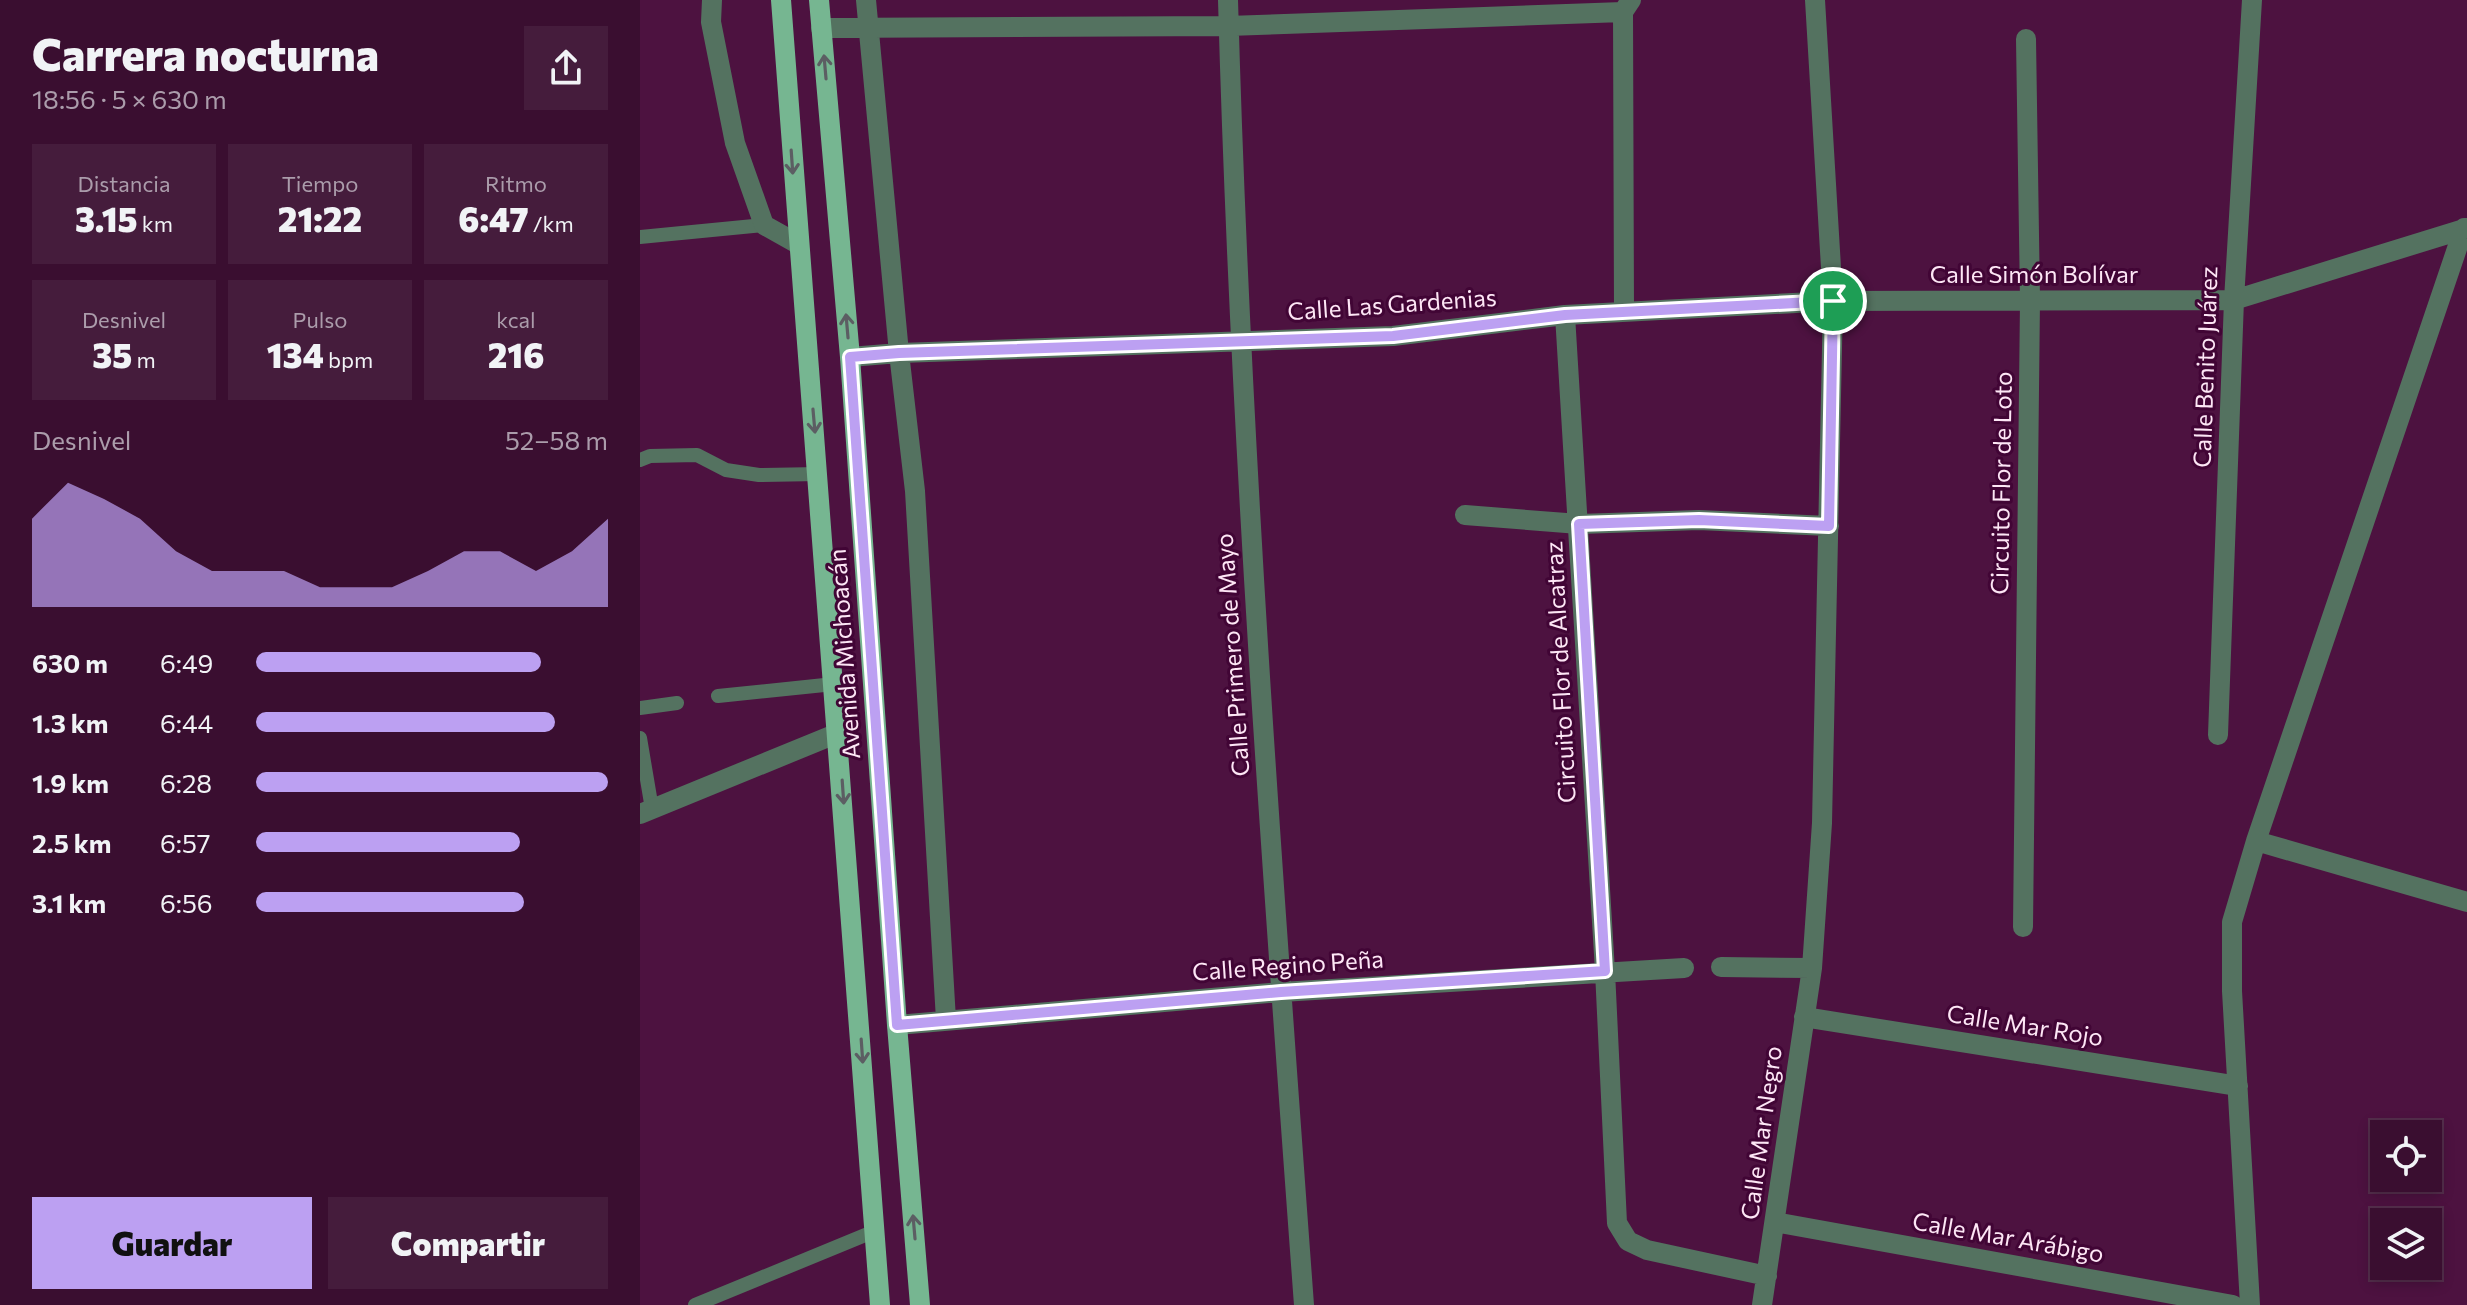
<!DOCTYPE html>
<html lang="es">
<meta charset="utf-8">
<style>
body{margin:0;font-family:Commissioner,sans-serif;background:#451c3c;color:#f1f3f6;height:100vh;display:flex;flex-direction:column;font-size:30px;white-space:nowrap}
*{box-sizing:border-box;margin:0}
p{font-size:26px;color:#ab9cab}
.icon{flex:none;width:44px;height:44px;fill:none;stroke:currentColor;stroke-width:2;stroke-linecap:round;stroke-linejoin:round}
.map{position:relative;flex:1;overflow:hidden}
.panel{display:flex;flex-direction:column;background:#3a0e30;width:640px}
.panel>*{flex:none}
.controls{position:absolute;left:1730px;top:1120px;display:grid;gap:16px}
.controls a{display:grid;place-items:center;width:72px;height:72px;border-radius:0px;background:#3a0e30;box-shadow:0 4px 12px #0003,0 0 0 2px #542e4c;font-size:40px}
.pin{position:absolute;display:grid;place-items:center;width:68px;height:68px;color:#fff;margin:-34px;border:4px solid #fff;border-radius:50%;box-shadow:0 2px 8px #0007}
.round{display:grid;place-items:center;flex:none;width:84px;height:84px;border-radius:0px;background:#451c3c}
.overview{display:flex;align-items:center;justify-content:space-between;height:136px;padding:0 32px}
h1{font-size:44px;font-weight:800;line-height:60px}
.metrics{display:grid;grid-template-columns:repeat(3,1fr);gap:12px;height:136px;padding:8px 32px}
.metrics div{display:grid;align-content:center;border-radius:0px;background:#451c3c;text-align:center}
.metrics b{font-size:34px;font-weight:800}
.metrics small{font-size:22px;font-weight:400}
.metrics p{font-size:22px}
.chart{height:224px;padding:16px 32px}
.chart p{display:flex;justify-content:space-between}
.chart svg{width:100%;height:144px;margin-top:8px;fill:#bca0f2;opacity:.7}
.cta{display:flex;gap:16px;margin-top:auto;padding:16px 32px}
.cta a{flex:1;height:92px;border-radius:0px;background:#bca0f2;color:#111;font-size:32px;font-weight:800;line-height:92px;text-align:center}
.cta a+a{background:#451c3c;color:#f1f3f6}
ul{padding:0 32px;list-style:none;font-size:26px}
li{display:grid;grid-template-columns:128px 96px 1fr;align-items:center;height:60px}
li i{height:20px;border-radius:10px;background:#bca0f2}
main{display:flex;flex:1;min-height:0}
.map>svg:first-child{display:block}
.lines{fill:none;stroke-linecap:round;stroke-linejoin:round}
.service{stroke:#547260;stroke-width:14}
.minor{stroke:#547260;stroke-width:20}
.primary{stroke:#76b691;stroke-width:20}
.oneway{stroke:#5c5e63}
.route-casing{stroke:#fff;stroke-width:16}
.route{stroke:#bca0f2;stroke-width:10}
.labels{text-anchor:middle;stroke-width:6;stroke-linejoin:round;paint-order:stroke}
.street-label{font-size:24px;fill:#fde6f5;stroke:#410535}
</style>
<main>
<section class="panel">
<div class="overview"><div><h1>Carrera nocturna</h1><p>18:56 · 5 × 630 m</p></div><a class="round"><svg class="icon" aria-label="share" viewBox="0 0 24 24"><path d="M12 15V3M7 8l5-5 5 5M5 13v7h14v-7"/></svg></a></div>
<div class="metrics">
<div><p>Distancia</p><b>3.15<small> km</small></b></div>
<div><p>Tiempo</p><b>21:22</b></div>
<div><p>Ritmo</p><b>6:47<small> /km</small></b></div>
</div>
<div class="metrics">
<div><p>Desnivel</p><b>35<small> m</small></b></div>
<div><p>Pulso</p><b>134<small> bpm</small></b></div>
<div><p>kcal</p><b>216</b></div>
</div>
<div class="chart"><p><span>Desnivel</span>52–58 m</p>
<svg viewBox="0 0 160 44" preserveAspectRatio="none"><path d="M0 44V17L10 6L20 11L30 17L40 27L50 33L60 33L70 33L80 38L90 38L100 38L110 33L120 27L130 27L140 33L150 27L160 17V44z"/></svg>
</div>
<ul>
<li><b>630 m</b>6:49<i style="width:81%"></i></li>
<li><b>1.3 km</b>6:44<i style="width:85%"></i></li>
<li><b>1.9 km</b>6:28<i style="width:100%"></i></li>
<li><b>2.5 km</b>6:57<i style="width:75%"></i></li>
<li><b>3.1 km</b>6:56<i style="width:76%"></i></li>
</ul>
<div class="cta"><a>Guardar</a><a>Compartir</a></div>
</section>
<div class="map">
<svg width="1827" height="1305" viewBox="0 0 1827 1305">
<rect width="100%" height="100%" fill="#4d1240"/>
<g class="lines">
<path class="service" d="M0,237L124,225
M0,460L10,456L57,455L86,470L119,475L179,474
M78,696L194,684
M0,708L37,703
M0,738L12,809
M55,1305L235,1231"/>
<path class="minor" d="M72,0L71,22L95,143L124,225L158,244
M226,0L259,353L275,491L306,1020
M588,0C600,436 632,870 664,1305
M181,28L588,26L983,12
M984,311L983,12L991,0
M925,315L965,971L977,1223L988,1241L1007,1250L1127,1276
M210,357L259,353L753,336L925,315L1193,301L1594,300L1827,228
M825,515L939,524L1059,520L1189,526
M1578,735L1594,300L1612,0
M0,814L198,733
M1616,841L1827,902
M1383,927L1390,300L1386,39
M1081,967L1172,968
M1164,1017L1598,1086
M257,1025L641,992L1044,968
M1135,1222L1593,1305
M1122,1305L1172,968L1182,823L1193,301L1175,0
M1610,1305L1592,991V922L1616,841L1824,228"/>
<path class="primary" d="M141,0L240,1305
M179,0L210,357L257,1025L280,1305"/>
</g>
<defs><path id="oneway-shaft" d="M-6 0H5M1.5-3L5.5 0L1.5 3" fill="none" stroke-width="1.6" stroke-linecap="round" stroke-linejoin="round" transform="scale(2)"/></defs>
<g class="oneway">
<use href="#oneway-shaft" transform="translate(185 67) rotate(-95)"/>
<use href="#oneway-shaft" transform="translate(152 162) rotate(86)"/>
<use href="#oneway-shaft" transform="translate(207 326) rotate(-95)"/>
<use href="#oneway-shaft" transform="translate(174 421) rotate(85)"/>
<use href="#oneway-shaft" transform="translate(203 792) rotate(86)"/>
<use href="#oneway-shaft" transform="translate(222 1051) rotate(86)"/>
<use href="#oneway-shaft" transform="translate(274 1227) rotate(-95)"/>
</g>
<g class="lines">
<defs>
<path id="route" d="M1193,301L1189,526L1059,520L939,524L965,971L641,992L257,1025L210,357L259,353L753,336L925,315Z"/>
</defs>
<use href="#route" class="route-casing"/>
<use href="#route" class="route"/>
</g>
<g class="labels">
<g class="street-label">
<text x="1394" y="283">Calle Simón Bolívar</text>
<text transform="translate(752 305) rotate(-4)" y="8">Calle Las Gardenias</text>
<text transform="translate(1566 367) rotate(-88)" y="8">Calle Benito Juárez</text>
<text transform="translate(1362 483) rotate(-89)" y="8">Circuito Flor de Loto</text>
<text transform="translate(205 654) rotate(-94)" y="8">Avenida Michoacán</text>
<text transform="translate(593 655) rotate(-94)" y="8">Calle Primero de Mayo</text>
<text transform="translate(921 672) rotate(-93)" y="8">Circuito Flor de Alcatraz</text>
<text transform="translate(648 966) rotate(-4)" y="8">Calle Regino Peña</text>
<text transform="translate(1385 1026) rotate(9)" y="8">Calle Mar Rojo</text>
<text transform="translate(1122 1133) rotate(-82)" y="8">Calle Mar Negro</text>
<text transform="translate(1368 1238) rotate(10)" y="8">Calle Mar Arábigo</text>
</g>
</g>
</svg>
<div class="controls">
<a><svg class="icon" aria-label="locate" viewBox="0 0 24 24"><circle cx="12" cy="12" r="6"/><path d="M12 2v4M12 18v4M2 12h4M18 12h4"/></svg></a>
<a><svg class="icon" aria-label="layers" viewBox="0 0 24 24"><path d="M12 4l9 5-9 5-9-5zM3 14l9 5 9-5"/></svg></a>
</div>
<div class="pin" style="left:1193px;top:301px;background:#1e9e55"><svg class="icon" aria-label="arrive" viewBox="0 0 24 24"><path d="M6 21V4h12l-3 4 3 4H6"/></svg></div>
</div>
</main>
